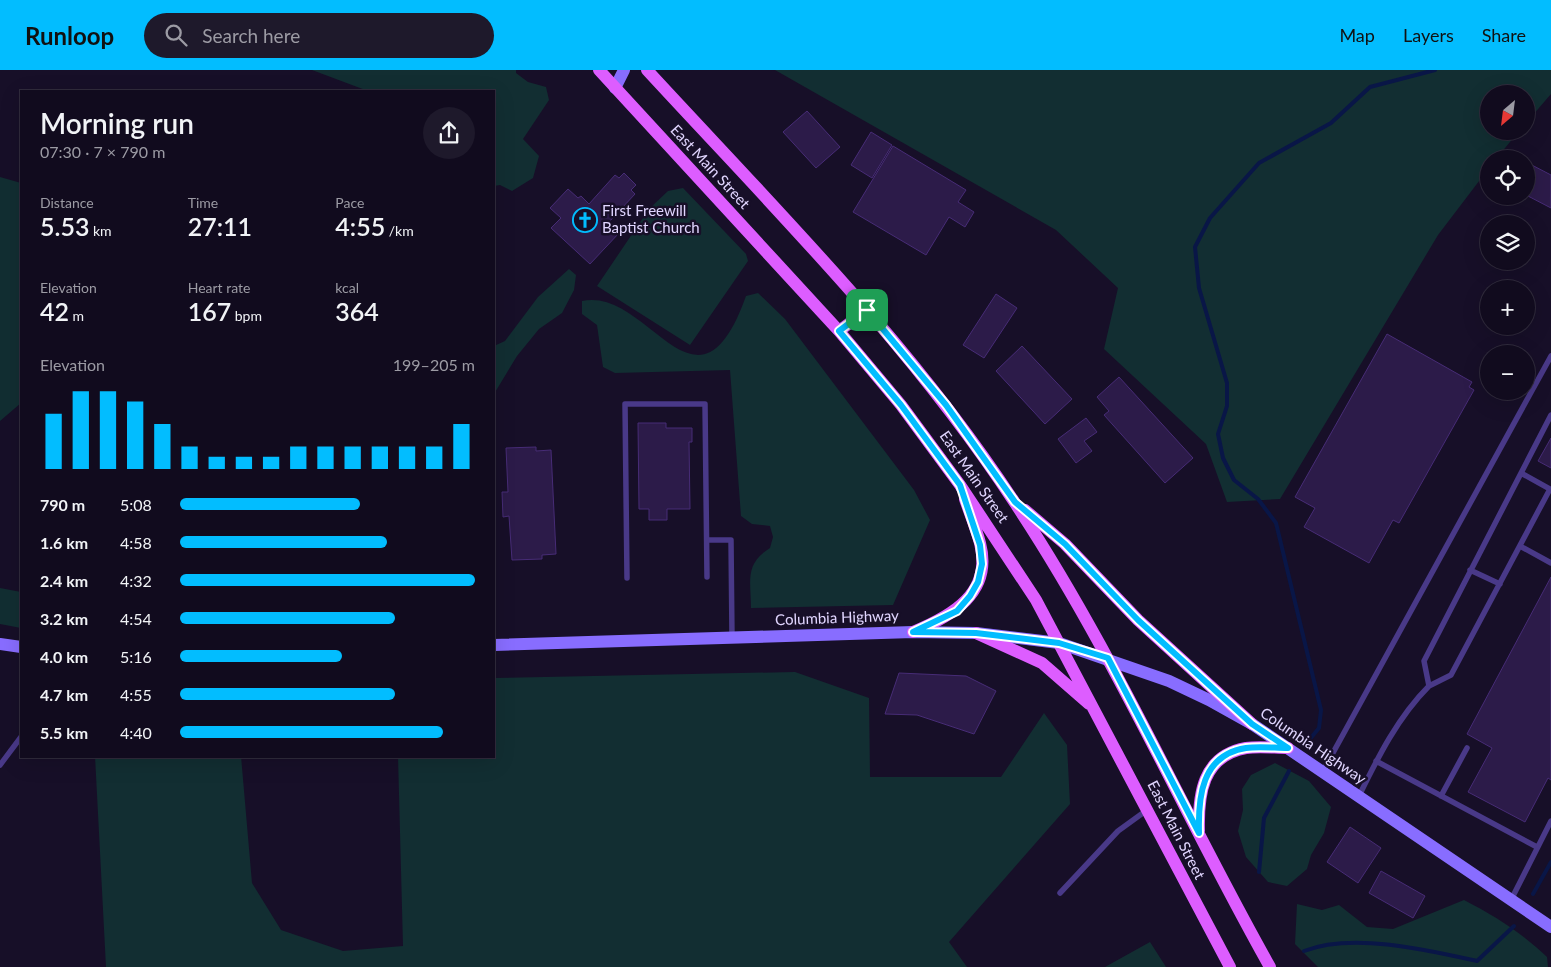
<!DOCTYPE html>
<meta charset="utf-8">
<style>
body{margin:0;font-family:Lato,sans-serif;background:#1e192b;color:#f1f3f6;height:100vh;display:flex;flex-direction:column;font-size:19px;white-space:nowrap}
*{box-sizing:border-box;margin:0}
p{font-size:16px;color:#9c9ba4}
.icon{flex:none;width:28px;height:28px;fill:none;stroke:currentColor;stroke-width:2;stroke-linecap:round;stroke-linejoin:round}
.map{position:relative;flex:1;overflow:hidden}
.panel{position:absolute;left:20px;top:20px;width:475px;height:668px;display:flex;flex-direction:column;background:#110b1e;border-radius:0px;box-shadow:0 5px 20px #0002,0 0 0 1px #302b3c}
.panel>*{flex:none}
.needle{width:32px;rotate:208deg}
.fabs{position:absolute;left:1480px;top:15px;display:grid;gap:10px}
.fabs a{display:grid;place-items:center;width:55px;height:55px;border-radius:50%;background:#110b1e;box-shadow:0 5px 20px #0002,0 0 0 1px #302b3c;font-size:25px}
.pin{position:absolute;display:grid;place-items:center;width:42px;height:42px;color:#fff;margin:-21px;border-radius:10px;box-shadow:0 2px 8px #0006}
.round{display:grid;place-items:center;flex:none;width:52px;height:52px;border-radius:26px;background:#1e192b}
.headline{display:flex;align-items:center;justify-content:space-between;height:85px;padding:0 20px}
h1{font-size:28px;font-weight:600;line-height:38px}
.metrics{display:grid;grid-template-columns:repeat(3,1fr);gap:8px;height:85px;padding:5px 20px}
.metrics div{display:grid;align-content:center}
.metrics b{font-size:25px;font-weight:600}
.metrics small{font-size:14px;font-weight:400}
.metrics p{font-size:14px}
.chart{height:140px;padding:10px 20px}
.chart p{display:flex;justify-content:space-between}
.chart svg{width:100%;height:90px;margin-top:5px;stroke:#02bdff;stroke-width:6}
ul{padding:0 20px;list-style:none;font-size:16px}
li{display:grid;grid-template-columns:80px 60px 1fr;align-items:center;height:38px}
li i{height:12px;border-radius:6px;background:#02bdff}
header{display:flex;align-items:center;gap:30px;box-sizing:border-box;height:70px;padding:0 25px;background:#02bdff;color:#111}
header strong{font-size:24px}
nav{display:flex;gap:28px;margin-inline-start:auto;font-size:18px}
.search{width:350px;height:45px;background:#1e192b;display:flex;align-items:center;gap:12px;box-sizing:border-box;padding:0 18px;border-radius:28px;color:#9c9ba4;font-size:19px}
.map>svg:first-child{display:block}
.green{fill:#122e32}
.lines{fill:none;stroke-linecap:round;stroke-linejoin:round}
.stream{stroke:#091647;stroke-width:4}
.building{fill:#2c1b49;stroke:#472c76}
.lane{stroke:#493988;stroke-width:5.5}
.secondary{stroke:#886dff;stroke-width:12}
.primary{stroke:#dd5dff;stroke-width:12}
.route-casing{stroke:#fff;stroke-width:10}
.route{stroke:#02bdff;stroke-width:6}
.labels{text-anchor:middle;stroke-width:5;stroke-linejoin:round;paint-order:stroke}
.street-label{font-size:15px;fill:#e1d6ff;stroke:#170f28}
.poi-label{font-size:15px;fill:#e1d6ff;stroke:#170f28;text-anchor:start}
</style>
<header>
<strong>Runloop</strong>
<div class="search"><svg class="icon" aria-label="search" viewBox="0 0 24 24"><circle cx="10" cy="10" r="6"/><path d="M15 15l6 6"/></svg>Search here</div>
<nav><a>Map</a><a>Layers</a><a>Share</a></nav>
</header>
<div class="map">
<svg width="1551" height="897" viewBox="0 0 1551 897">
<rect width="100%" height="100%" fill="#170f28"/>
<path class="green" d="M312,0H516V3L528,12L546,17L549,30L523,69L539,86L533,108L512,121L500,115L494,116V21H368Z
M775,0H1551V24L1526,53V24H1489V61H1519L1496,89H1489V98L1438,165L1280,429L1227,432L1206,374L1104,279L1118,218L1056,160Z
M0,107L21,113V333L0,351Z
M683,118L746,184L748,191L690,275L597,216L649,139L668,121Z
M569,199L576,205L574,220L562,243L539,259L517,286L494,324V276L505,271L538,227Z
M758,223L785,249L914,420L930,450L893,535L751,538C751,511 744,494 770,478L773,467L770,456L752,454L741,446L730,300L615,303L603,297L597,255L582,244V231C649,216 697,363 746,226Z
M0,518L21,522V558L0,554Z
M795,602L869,628L870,707H1001L1044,643L1067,675L1070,734L949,872L967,897H106L95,686H241L252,813L281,860L343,881L403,876L398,686H494V608Z
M1275,693L1309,711L1331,737L1324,763L1311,785L1307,799L1287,816L1268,812L1246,787L1238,761L1243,740L1242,719L1251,705Z
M1464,830C1495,846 1522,863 1547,887L1548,897H1318L1295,874L1297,834L1322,840L1339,835L1367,857L1393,859Z
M1150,872L1166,897H1105Z"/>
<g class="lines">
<path class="stream" d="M1310,669L1319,658L1321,640L1276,453L1258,429L1234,410L1223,388L1218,364L1227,336V313L1199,218L1195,177L1210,148L1259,93L1331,53L1370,17L1435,0
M1259,802L1264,748L1289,701
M1533,824L1551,792
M1304,881C1352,862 1428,880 1477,891L1514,856"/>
</g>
<path class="building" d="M807,41L840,77L816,98L783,62Z
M871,62L892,75L872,108L851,95Z
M893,76L966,120L958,132L974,142L965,157L949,147L926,185L853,142Z
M1526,92L1551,105V138L1526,125Z
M624,103L636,115L631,120L635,124L609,152L620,162L590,194L551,158L561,148L550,138L568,119L578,128L581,126L589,134L615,105L619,108Z
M996,224L1017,238L984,288L963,275Z
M1387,264L1472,312L1469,317L1474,320L1399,453L1393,450L1369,493L1304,457L1315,438L1295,427Z
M1022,276L1072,329L1045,354L996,301Z
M1119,307L1193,388L1165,413L1104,345L1109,341L1097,327Z
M1086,348L1097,362L1084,371L1092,381L1076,393L1058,369Z
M638,353H666V358H692V372H689L690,439H667V450H649V439H639Z
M1551,368V398L1538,391Z
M536,377V381L551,380L556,484L542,485V489L512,490L509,446L503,447L502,422H508L506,378Z
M1551,507V710L1548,708L1525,752L1468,722L1492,678L1467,664Z
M899,603L966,606L996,621L974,664L917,645L885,644Z
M1350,757L1381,778L1358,813L1327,792Z
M1381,801L1425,826L1413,848L1369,823Z"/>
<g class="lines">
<path class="lane" d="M707,470H731L732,568
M1520,476L1551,493
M1470,500L1500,514
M627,508L625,334H705L707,507
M1429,616L1451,605L1550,419L1521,403
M1376,691L1537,777
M0,695L21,667
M1323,701L1551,286
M1359,726C1378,687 1398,647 1429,616L1424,591L1551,345
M1441,726L1467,678
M1060,823L1118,761L1147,740
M1511,830L1551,751"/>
<path class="secondary" d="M615,18L624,0
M0,574L21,577
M494,575L913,562L976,563L1059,573L1169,611L1209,630L1252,654L1551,857"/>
<path class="primary" d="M599,0L839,261L901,335L960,415L1036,530L1230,897
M647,0C775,139 911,274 1015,433C1113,580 1183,743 1270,897
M839,261L867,240
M1025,440L1065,474L1138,550L1252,654
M913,562C952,546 993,523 980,473C976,458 970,444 965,429
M976,563L1042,593L1089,634
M1199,761C1198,725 1202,686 1246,678C1259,676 1275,678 1288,678"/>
</g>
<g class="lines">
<defs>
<path id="route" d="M867,240L946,335L1015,432L1065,474L1138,550L1252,654L1288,678C1275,678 1259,676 1246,678C1201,685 1198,728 1199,763L1108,588L1059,573L976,563L913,562L957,541L970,526L978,512L982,494L980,475L960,415L901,335L839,261Z"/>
</defs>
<use href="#route" class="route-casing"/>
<use href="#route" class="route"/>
</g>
<defs>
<symbol id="church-ring" viewBox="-11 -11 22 22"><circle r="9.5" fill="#170f28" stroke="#02bdff" stroke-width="1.5"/><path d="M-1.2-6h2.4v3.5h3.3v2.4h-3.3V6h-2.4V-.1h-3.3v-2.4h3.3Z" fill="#02bdff"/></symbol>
</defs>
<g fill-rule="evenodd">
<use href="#church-ring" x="571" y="136" width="28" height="28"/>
</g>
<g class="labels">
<g class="street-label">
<text transform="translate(710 97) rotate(47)" y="5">East Main Street</text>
<text transform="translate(974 407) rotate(55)" y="5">East Main Street</text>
<text transform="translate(837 548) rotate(-2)" y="5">Columbia Highway</text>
<text transform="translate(1313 676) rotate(34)" y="5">Columbia Highway</text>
<text transform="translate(1176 760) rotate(63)" y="5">East Main Street</text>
</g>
<g class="poi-label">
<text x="602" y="146">First Freewill<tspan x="602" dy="17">Baptist Church</tspan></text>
</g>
</g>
</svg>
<div class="fabs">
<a><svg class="needle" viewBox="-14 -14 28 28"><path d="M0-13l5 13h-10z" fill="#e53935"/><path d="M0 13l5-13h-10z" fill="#9c9ba4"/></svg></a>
<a><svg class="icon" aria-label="locate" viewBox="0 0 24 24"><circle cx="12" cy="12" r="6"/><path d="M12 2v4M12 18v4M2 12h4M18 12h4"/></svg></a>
<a><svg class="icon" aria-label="layers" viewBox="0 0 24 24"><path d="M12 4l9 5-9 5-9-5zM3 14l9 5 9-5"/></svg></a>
<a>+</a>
<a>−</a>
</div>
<div class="pin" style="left:867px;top:240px;background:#1e9e55"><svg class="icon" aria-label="arrive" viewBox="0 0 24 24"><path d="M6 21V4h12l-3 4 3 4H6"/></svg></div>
<section class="panel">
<div class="headline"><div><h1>Morning run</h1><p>07:30 · 7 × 790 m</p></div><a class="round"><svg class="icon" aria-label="share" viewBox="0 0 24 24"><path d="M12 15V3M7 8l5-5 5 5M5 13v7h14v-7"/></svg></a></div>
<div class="metrics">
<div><p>Distance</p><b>5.53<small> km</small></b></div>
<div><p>Time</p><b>27:11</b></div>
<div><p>Pace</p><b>4:55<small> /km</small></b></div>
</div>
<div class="metrics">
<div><p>Elevation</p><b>42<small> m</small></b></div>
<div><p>Heart rate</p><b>167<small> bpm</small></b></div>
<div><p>kcal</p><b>364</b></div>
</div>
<div class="chart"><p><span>Elevation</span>199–205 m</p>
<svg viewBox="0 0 160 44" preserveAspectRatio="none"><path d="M5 44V17M15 44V6M25 44V6M35 44V11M45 44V22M55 44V33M65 44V38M75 44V38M85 44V38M95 44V33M105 44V33M115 44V33M125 44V33M135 44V33M145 44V33M155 44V22"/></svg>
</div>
<ul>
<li><b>790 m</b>5:08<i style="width:61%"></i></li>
<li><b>1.6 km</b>4:58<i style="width:70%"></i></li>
<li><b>2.4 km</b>4:32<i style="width:100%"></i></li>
<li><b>3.2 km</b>4:54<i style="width:73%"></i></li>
<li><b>4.0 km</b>5:16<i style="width:55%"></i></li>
<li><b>4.7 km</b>4:55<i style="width:73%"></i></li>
<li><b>5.5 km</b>4:40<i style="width:89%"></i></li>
</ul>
</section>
</div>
